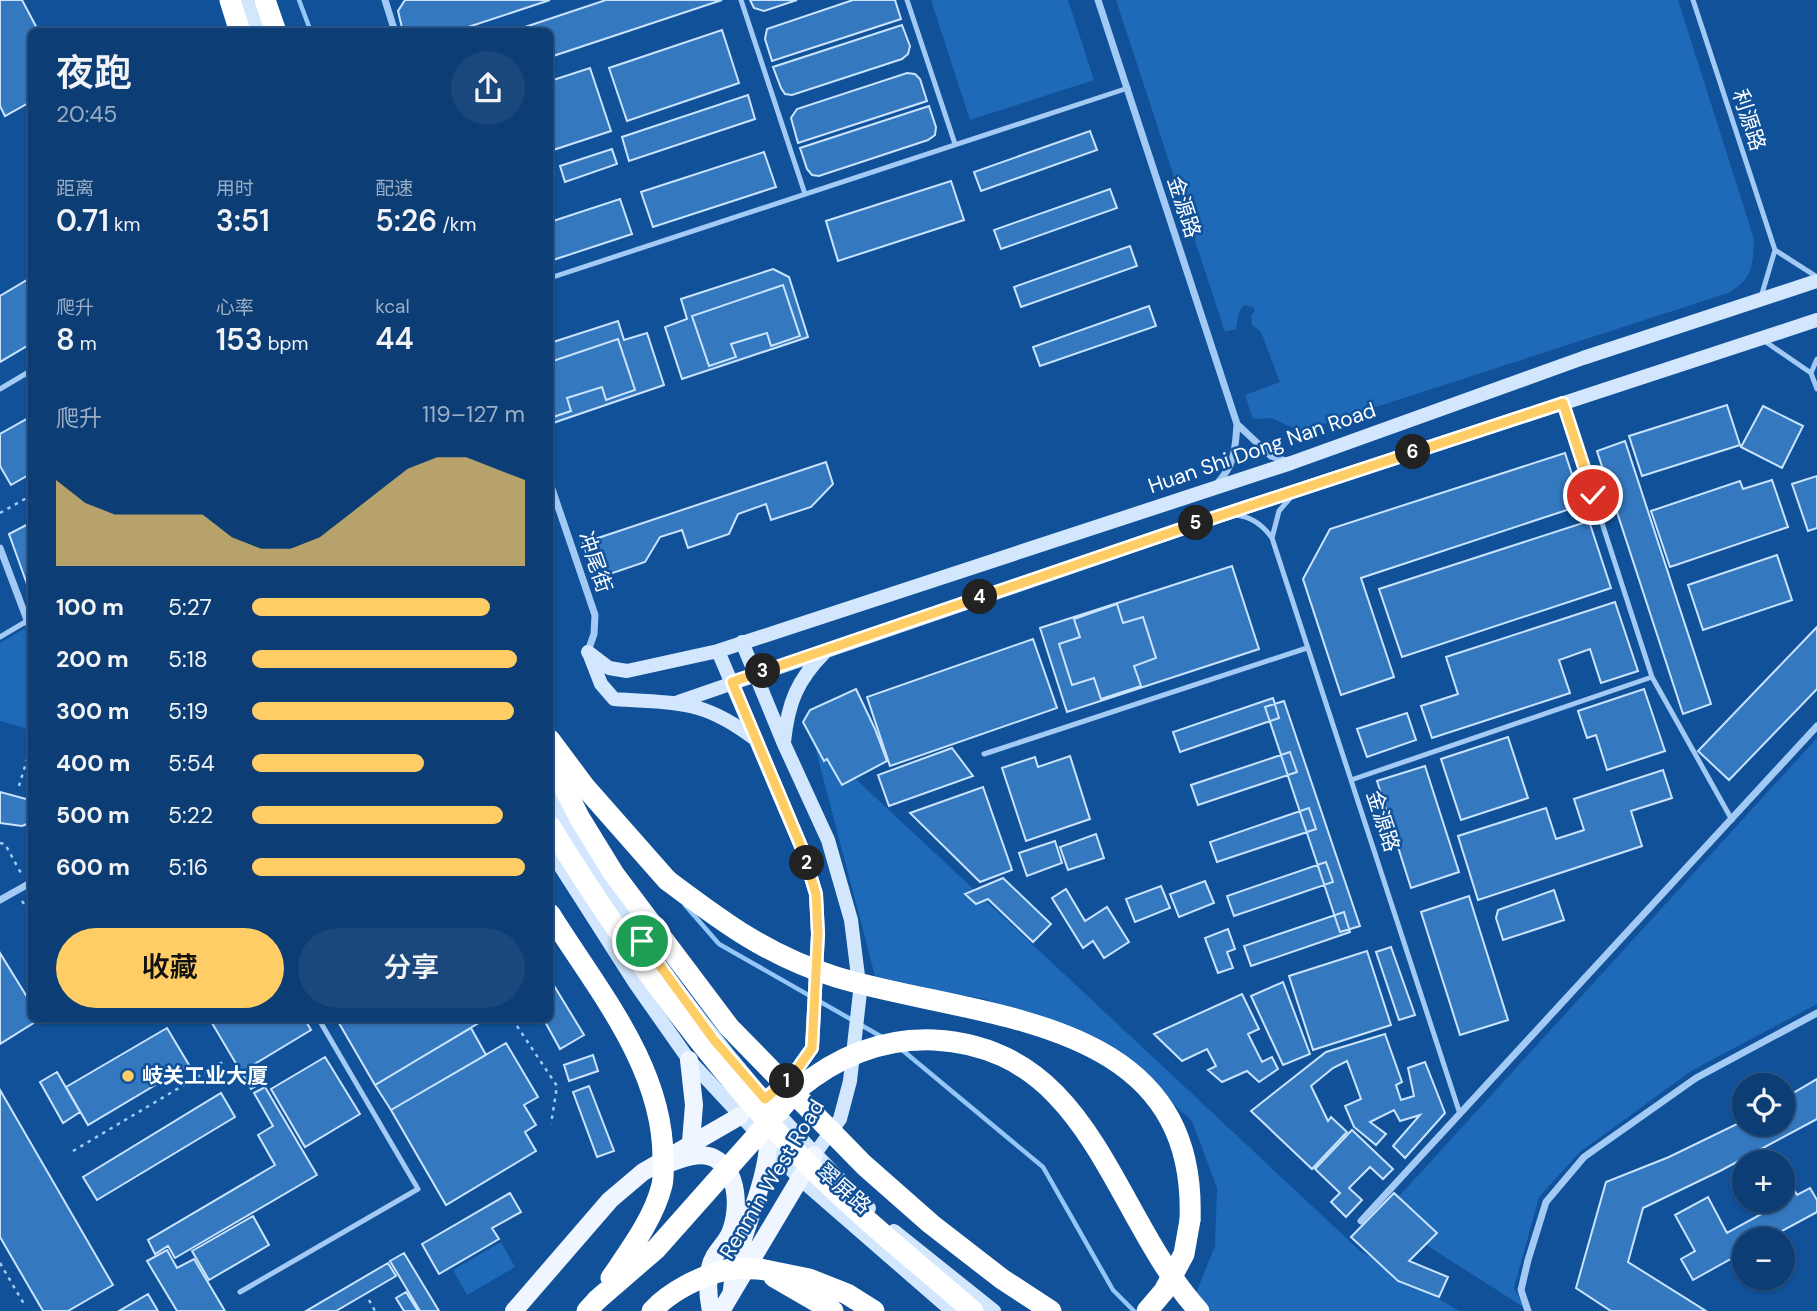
<!DOCTYPE html>
<html lang="zh">
<meta charset="utf-8">
<style>
body{margin:0;font-family:"DM Sans","Noto Sans SC",sans-serif;background:#1a487c;color:#f1f3f6;height:100vh;display:flex;flex-direction:column;font-size:26px;white-space:nowrap}
*{box-sizing:border-box;margin:0}
p{font-size:23px;color:#9aaec5}
.icon{flex:none;width:38px;height:38px;fill:none;stroke:currentColor;stroke-width:2;stroke-linecap:round;stroke-linejoin:round}
.map{position:relative;flex:1;overflow:hidden}
.drawer{position:absolute;left:28px;top:28px;width:525px;height:994px;display:flex;flex-direction:column;background:#0c3d74;border-radius:10px;box-shadow:0 2px 5px #0004,0 0 0 2px #2c5686}
.drawer>*{flex:none}
.fabs{position:absolute;left:1732px;top:1073px;display:grid;gap:14px}
.fabs a{display:grid;place-items:center;width:63px;height:63px;border-radius:50%;background:#0c3d74;box-shadow:0 2px 5px #0004,0 0 0 2px #2c5686;font-size:35px}
.pin{position:absolute;display:grid;place-items:center;width:60px;height:60px;color:#fff;margin:-30px;border:4px solid #fff;border-radius:50%;box-shadow:0 2px 7px #0007}
.km{position:absolute;width:35px;height:35px;margin:-18px;border-radius:50%;background:#222;color:#fff;font-size:19px;line-height:35px;text-align:center}
.round{display:grid;place-items:center;flex:none;width:74px;height:74px;border-radius:37px;background:#1a487c}
.summary{display:flex;align-items:center;justify-content:space-between;height:119px;padding:0 28px}
h1{font-size:38px;font-weight:600;line-height:52px}
.figures{display:grid;grid-template-columns:repeat(3,1fr);gap:10px;height:119px;padding:7px 28px}
.figures div{display:grid;align-content:center}
.figures b{font-size:30px;font-weight:600}
.figures small{font-size:19px;font-weight:400}
.figures p{font-size:19px}
.chart{height:196px;padding:14px 28px}
.chart p{display:flex;justify-content:space-between}
.chart svg{width:100%;height:126px;margin-top:7px;fill:#ffcd66;opacity:.7}
.action{display:flex;gap:14px;margin-top:auto;padding:14px 28px}
.action a{flex:1;height:80px;border-radius:42px;background:#ffcd66;color:#111;font-size:28px;font-weight:600;line-height:80px;text-align:center}
.action a+a{background:#1a487c;color:#f1f3f6}
ul{padding:0 28px;list-style:none;font-size:23px}
li{display:grid;grid-template-columns:112px 84px 1fr;align-items:center;height:52px}
li i{height:18px;border-radius:9px;background:#ffcd66}
.map>svg:first-child{display:block}
.green{fill:#1e69b8}
.lines{fill:none;stroke-linecap:round;stroke-linejoin:round}
.stream{stroke:#94c6f8;stroke-width:4.5}
.building{fill:#3478c0;stroke:#cbe4fe;stroke-width:2}
.path{stroke:#a2caf5;stroke-width:2.5;stroke-dasharray:3.5 5;stroke-linecap:butt}
.lane{stroke:#a2caf5;stroke-width:5}
.street{stroke:#a2caf5;stroke-width:7}
.secondary{stroke:#d2e7fd;stroke-width:14}
.primary{stroke:#f0f6ff;stroke-width:18}
.highway{stroke:#fff;stroke-width:21}
.highway-bridge{stroke:#fff;stroke-width:21}
.route-casing{stroke:#fff;stroke-width:14}
.route{stroke:#ffcd66;stroke-width:9}
.poi-dot{fill:#ffcd66;stroke:#10519a;stroke-width:2.5}
.labels{text-anchor:middle;stroke-width:5;stroke-linejoin:round;paint-order:stroke}
.street-label{font-size:21px;fill:#fff;stroke:#10519a}
.poi-label{font-size:21px;font-weight:bold;fill:#fff;stroke:#10519a;text-anchor:start}
</style>
<div class="map">
<svg width="1817" height="1311" viewBox="0 0 1817 1311">
<rect width="100%" height="100%" fill="#10519a"/>
<path class="green" d="M931,0H1068L1094,80L970,120Z
M1116,0H1678L1754,239C1753,266 1753,279 1728,293L1308,429H1295L1272,418L1253,419L1245,395L1280,382L1261,332L1252,325L1251,316L1255,311L1253,307L1244,305L1239,312L1236,329L1225,332Z
M25,628L31,646V730L0,721V643Z
M1817,738V1004L1691,1071L1580,1152L1539,1197L1514,1288L1525,1308L1381,1216Z
M813,739L1359,1250L1459,1311H1210L1196,1293L1215,1246L1217,1188L1192,1121L1121,1056L985,999L876,980Z
M501,1242L515,1267L467,1295L453,1270Z"/>
<g class="lines">
<path class="stream" d="M299,0L311,32
M685,905L719,944L882,1037
M901,1049L1043,1167L1113,1290L1134,1311"/>
</g>
<path class="building" d="M0,0H22L39,32H32V101L5,116L0,106Z
M405,0H550L453,32H403L398,11Z
M606,0H722L550,57V32H510Z
M750,0H797L764,11L754,8Z
M853,0H895L901,19L772,61L765,39L767,29Z
M902,25L910,46L908,54L902,59L792,95L785,94L781,88L773,67Z
M722,30L739,83L627,121L609,68Z
M590,68L611,131L550,151V81Z
M907,73L915,74L920,79L927,101L798,143L791,118L797,109Z
M748,95L755,119L629,161L622,137Z
M929,106L936,127L935,135L928,140L819,176L812,175L807,169L800,148Z
M1090,131L1097,150L981,191L974,172Z
M612,149L617,164L565,182L560,166Z
M764,152L776,187L653,227L641,192Z
M951,181L964,220L838,261L826,221Z
M1110,189L1117,208L1001,249L994,230Z
M620,199L632,234L550,261V222Z
M1130,246L1137,266L1021,307L1014,287Z
M773,269L789,277L808,337L682,379L665,327L687,319L681,299Z
M32,277V343L0,362V296Z
M783,285L800,336L771,346L767,333L731,344L736,357L709,366L692,316Z
M1149,306L1156,326L1040,366L1033,347Z
M618,321L624,340L647,333L664,385L550,424V343Z
M618,339L635,390L606,400L602,387L567,398L571,411L550,418V362Z
M1727,405L1740,445L1642,476L1629,436Z
M1763,406L1803,426L1782,468L1741,447Z
M32,416V473L11,485L0,466V434Z
M1625,441L1711,704L1683,714L1597,451Z
M1565,453L1582,505L1361,578L1394,677L1341,695L1303,579L1330,529Z
M826,462L833,484L811,507L771,520L766,504L738,514L729,534L688,548L682,530L660,537L645,562L595,579L583,543Z
M1817,476V528L1808,531L1792,484Z
M1772,480L1788,527L1670,567L1651,511L1740,481L1743,489Z
M1589,521L1611,588L1402,657L1379,589Z
M32,522V598L9,534Z
M1777,555L1792,600L1703,630L1688,585Z
M1232,566L1259,649L1067,712L1040,628Z
M1615,602L1638,671L1601,683L1590,649L1559,660L1570,693L1432,738L1421,706L1458,694L1446,657Z
M1117,604L1123,623L1143,617L1156,658L1134,666L1141,686L1101,699L1094,678L1072,685L1059,644L1080,637L1074,619Z
M1817,627V689L1729,780L1698,751Z
M1033,639L1057,708L890,766L867,697Z
M856,689L875,729L887,761L842,785L827,759L824,761L803,722L810,710Z
M1644,689L1665,751L1607,770L1596,735L1587,738L1578,711Z
M1273,698L1279,718L1180,752L1173,732Z
M1284,701L1360,926L1340,932L1265,707Z
M1407,713L1416,740L1367,757L1357,729Z
M1508,737L1528,798L1461,820L1441,759Z
M952,748L973,776L889,806L878,775Z
M1290,752L1297,772L1198,805L1191,785Z
M1070,756L1090,819L1026,841L1002,768L1035,757L1038,767Z
M1425,766L1459,872L1411,888L1377,781Z
M1663,770L1672,798L1631,811L1642,846L1478,900L1458,836L1546,808L1556,839L1584,830L1574,799Z
M983,787L1012,870L980,882L910,813Z
M0,792L30,800L32,822L22,826L0,823Z
M1309,808L1316,829L1217,862L1210,842Z
M1096,834L1104,858L1068,870L1060,847Z
M1055,841L1062,863L1027,876L1019,853Z
M1326,862L1333,882L1234,916L1227,896Z
M1003,878L1051,924L1033,942L988,899L976,904L965,894Z
M1205,881L1214,903L1179,917L1170,894Z
M1161,886L1170,908L1135,922L1126,899Z
M1066,889L1085,921L1107,907L1129,942L1104,958L1093,941L1083,948L1052,898Z
M1554,890L1564,920L1503,940L1496,918L1498,910Z
M1469,896L1508,1020L1460,1035L1421,912Z
M1344,912L1350,932L1251,966L1244,946Z
M1228,929L1235,949L1227,952L1233,968L1218,973L1205,938Z
M1391,947L1415,1015L1399,1020L1376,952Z
M1367,951L1391,1025L1313,1050L1289,976Z
M0,953L32,1005V1018L40,1019L0,1044Z
M550,979L584,1035L560,1049L543,1018H550Z
M1283,982L1310,1054L1283,1065L1251,996Z
M1242,994L1259,1029L1248,1034L1262,1062L1272,1057L1278,1069L1259,1082L1247,1071L1222,1082L1208,1070L1216,1066L1207,1049L1182,1061L1154,1034Z
M209,1018H304L311,1030L253,1065L263,1082L251,1089Z
M336,1018H487L375,1085Z
M167,1028L189,1065L88,1125L66,1087Z
M471,1028L486,1055L391,1110L375,1085Z
M1385,1034L1402,1082L1396,1085L1401,1100L1414,1096L1408,1068L1425,1062L1445,1113L1405,1158L1393,1146L1420,1115L1400,1121L1394,1110L1370,1122L1386,1134L1376,1145L1354,1127L1345,1106L1361,1099L1347,1061L1333,1068L1311,1086L1328,1121L1331,1117L1347,1132L1312,1169L1251,1111L1326,1052Z
M506,1043L538,1097L524,1105L536,1125L525,1132L536,1151L446,1205L391,1110Z
M593,1055L598,1071L569,1081L564,1065Z
M325,1057L360,1114L305,1147L271,1089Z
M57,1072L80,1112L63,1123L40,1082Z
M1817,1079V1119L1720,1171L1643,1208L1628,1262L1706,1311H1611L1576,1288L1606,1182L1669,1157L1745,1120V1124H1783V1099Z
M589,1086L614,1151L597,1157L573,1092Z
M265,1087L317,1175L175,1258L168,1246L155,1254L148,1240L275,1165L258,1135L273,1126L254,1093Z
M0,1090L113,1285L68,1311H43L0,1237Z
M221,1093L235,1117L97,1200L83,1177Z
M1352,1130L1393,1169L1383,1179L1370,1167L1349,1188L1362,1200L1346,1217L1331,1202L1340,1193L1315,1169Z
M1783,1170L1797,1195L1810,1188L1817,1200V1212L1767,1239H1745V1251L1693,1280L1681,1259L1695,1251L1675,1215L1708,1197L1727,1233L1765,1212L1759,1200H1783Z
M510,1193L521,1212L492,1228L499,1239L439,1274L422,1244Z
M1394,1193L1437,1233L1409,1261L1448,1277L1439,1297L1398,1281L1351,1237Z
M253,1216L269,1245L209,1280L192,1251Z
M167,1250L177,1268L194,1259L225,1311H177L147,1261Z
M404,1253L439,1311H420L390,1261Z
M388,1263L396,1276L336,1311H306Z
M406,1292L418,1311H404L396,1298Z
M148,1294L158,1311H119Z"/>
<g class="lines">
<path class="path" d="M0,513L32,495
M19,786L32,743
M0,843L5,844L22,875
M22,901L32,916
M515,1018V1023L557,1086L551,1124
M73,1151L226,1060
M0,1263L24,1304
M369,1300L375,1311"/>
<path class="lane" d="M741,0L805,194
M907,0L955,144
M1693,0L1775,250
M550,278L1128,88
M1761,297L1775,250L1817,277
M1763,340L1811,373L1817,359
M1811,373L1817,389
M0,389L32,370
M1564,406L1652,677
M1236,515C1252,517 1263,525 1272,538L1279,511L1291,497
M1272,538L1460,1114
M0,637L27,621
M984,754L1307,648
M1351,780L1652,677L1732,820
M240,1292L418,1189L318,1018"/>
<path class="street" d="M385,0L395,32
M1098,0L1237,424C1235,452 1235,464 1216,485
M1237,424L1271,456L1289,462
M550,483L595,615L594,634L588,651
M0,548L32,633
M0,900L32,882
M1361,1221L1817,726
M1528,1311L1521,1290L1528,1260L1546,1202L1584,1157L1696,1078L1817,1013"/>
<path class="secondary" d="M247,0L258,32
M742,642L784,744L828,840L851,920L860,992L850,1081L840,1119L814,1155
M718,651L803,851L816,894L818,934L812,1048L793,1075L758,1104
M588,652L609,668L627,671L718,651L1291,463L1583,358L1817,281
M589,653L601,684L614,699C678,704 701,698 755,739
M678,702L1219,516L1817,320
M784,742C788,703 797,680 825,652
M550,793C566,826 588,857 608,888C683,1005 769,1112 869,1208
M550,850L635,983L689,1060L799,1178L952,1311
M894,1231L994,1311"/>
<path class="primary" d="M689,1060L694,1105L691,1142
M667,1164C680,1159 700,1151 714,1158C739,1171 739,1208 731,1231C726,1245 713,1252 710,1268C707,1282 708,1297 711,1311
M732,1290C736,1241 763,1197 768,1148C770,1132 767,1114 765,1099
M514,1311L610,1200L643,1172L740,1116
M721,1311L814,1155"/>
<path class="highway" d="M230,0L240,32
M265,0L276,32
M550,740L585,787L667,880
M760,1269L809,1279L847,1294L874,1311
M774,1277L833,1311
M587,1311L597,1300
M1147,1311L1164,1291L1184,1254L1190,1220"/>
<path class="highway-bridge" d="M550,759L579,817L614,874L729,1027L864,1165L931,1224L1002,1279L1051,1311
M550,826C621,941 701,1053 795,1151C850,1209 913,1259 973,1311
M667,880C723,922 768,956 836,977C978,1020 1198,1013 1190,1220
M550,914C596,988 663,1066 663,1158C663,1166 664,1176 662,1185C654,1218 630,1250 611,1278
M597,1300L656,1249L798,1089C837,1057 883,1038 934,1040C1093,1048 1111,1215 1199,1311
M652,1311C670,1291 701,1276 726,1270C737,1267 749,1269 760,1269"/>
</g>
<g class="lines">
<defs>
<path id="route" d="M642,941L714,1040L765,1099L793,1075L812,1048L818,934L816,894L803,851L732,682L1219,516L1563,403L1593,495"/>
</defs>
<use href="#route" class="route-casing"/>
<use href="#route" class="route"/>
</g>
<circle class="poi-dot" cx="128" cy="1076" r="7"/>
<g class="labels">
<g class="street-label">
<text transform="translate(1749 120) rotate(72)" y="7">利源路</text>
<text transform="translate(1184 207) rotate(72)" y="7">金源路</text>
<text transform="translate(1262 448) rotate(-19)" y="7">Huan Shi Dong Nan Road</text>
<text transform="translate(595 562) rotate(71)" y="7">冲尾街</text>
<text transform="translate(1383 821) rotate(72)" y="7">金源路</text>
<text transform="translate(772 1179) rotate(-59)" y="7">Renmin West Road</text>
<text transform="translate(844 1189) rotate(41)" y="7">翠屏路</text>
</g>
<g class="poi-label">
<text x="142" y="1083">岐关工业大厦</text>
</g>
</g>
</svg>
<div class="fabs">
<a><svg class="icon" aria-label="locate" viewBox="0 0 24 24"><circle cx="12" cy="12" r="6"/><path d="M12 2v4M12 18v4M2 12h4M18 12h4"/></svg></a>
<a>+</a>
<a>−</a>
</div>
<div class="pin" style="left:642px;top:941px;background:#1e9e55"><svg class="icon" aria-label="arrive" viewBox="0 0 24 24"><path d="M6 21V4h12l-3 4 3 4H6"/></svg></div>
<div class="pin" style="left:1593px;top:495px;background:#d93025"><svg class="icon" aria-label="check" viewBox="0 0 24 24"><path d="M5 12l5 5 9-10"/></svg></div>
<b class="km" style="left:787px;top:1081px">1</b>
<b class="km" style="left:807px;top:863px">2</b>
<b class="km" style="left:763px;top:671px">3</b>
<b class="km" style="left:980px;top:597px">4</b>
<b class="km" style="left:1196px;top:523px">5</b>
<b class="km" style="left:1413px;top:452px">6</b>
<section class="drawer">
<div class="summary"><div><h1>夜跑</h1><p>20:45</p></div><a class="round"><svg class="icon" aria-label="share" viewBox="0 0 24 24"><path d="M12 15V3M7 8l5-5 5 5M5 13v7h14v-7"/></svg></a></div>
<div class="figures">
<div><p>距离</p><b>0.71<small> km</small></b></div>
<div><p>用时</p><b>3:51</b></div>
<div><p>配速</p><b>5:26<small> /km</small></b></div>
</div>
<div class="figures">
<div><p>爬升</p><b>8<small> m</small></b></div>
<div><p>心率</p><b>153<small> bpm</small></b></div>
<div><p>kcal</p><b>44</b></div>
</div>
<div class="chart"><p><span>爬升</span>119–127 m</p>
<svg viewBox="0 0 160 44" preserveAspectRatio="none"><path d="M0 44V14L10 22L20 26L30 26L40 26L50 26L60 34L70 38L80 38L90 34L100 26L110 18L120 10L130 6L140 6L150 10L160 14V44z"/></svg>
</div>
<ul>
<li><b>100 m</b>5:27<i style="width:87%"></i></li>
<li><b>200 m</b>5:18<i style="width:97%"></i></li>
<li><b>300 m</b>5:19<i style="width:96%"></i></li>
<li><b>400 m</b>5:54<i style="width:63%"></i></li>
<li><b>500 m</b>5:22<i style="width:92%"></i></li>
<li><b>600 m</b>5:16<i style="width:100%"></i></li>
</ul>
<div class="action"><a>收藏</a><a>分享</a></div>
</section>
</div>
